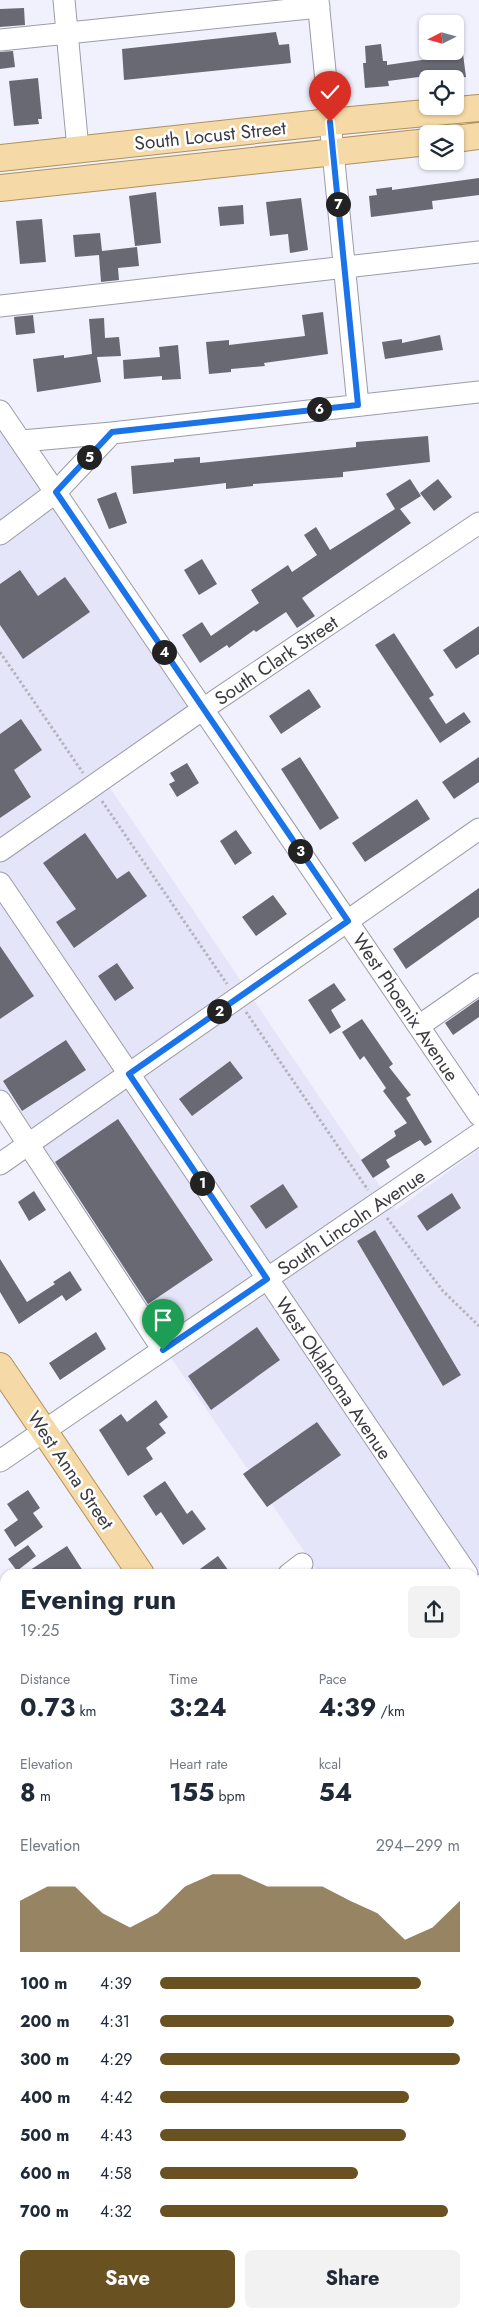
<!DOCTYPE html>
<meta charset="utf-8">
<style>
body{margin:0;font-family:Jost,sans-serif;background:#f2f2f3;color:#1f2937;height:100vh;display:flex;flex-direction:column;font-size:19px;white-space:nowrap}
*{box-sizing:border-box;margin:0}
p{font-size:16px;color:#747a83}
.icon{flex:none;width:28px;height:28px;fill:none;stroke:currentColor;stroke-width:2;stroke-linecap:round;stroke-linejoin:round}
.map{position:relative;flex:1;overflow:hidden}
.sheet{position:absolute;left:0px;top:1569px;width:480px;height:749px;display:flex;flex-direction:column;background:#fff;border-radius:15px 15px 0 0;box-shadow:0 1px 4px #0004}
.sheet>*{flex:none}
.needle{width:32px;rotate:264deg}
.buttons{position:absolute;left:419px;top:15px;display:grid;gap:10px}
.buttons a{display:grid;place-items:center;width:45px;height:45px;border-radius:8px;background:#fff;box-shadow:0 1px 4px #0004;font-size:25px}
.pin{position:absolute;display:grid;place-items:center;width:42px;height:42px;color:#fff;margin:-51px -21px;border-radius:50% 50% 50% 0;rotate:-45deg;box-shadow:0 0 5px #0007}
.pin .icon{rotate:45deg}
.km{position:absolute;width:25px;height:25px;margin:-12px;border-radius:50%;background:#222;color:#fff;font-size:14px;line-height:25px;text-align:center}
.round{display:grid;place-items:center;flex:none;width:52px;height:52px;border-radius:8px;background:#f2f2f3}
.head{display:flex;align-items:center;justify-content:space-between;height:85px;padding:0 20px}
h1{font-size:28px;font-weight:700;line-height:38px}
.figures{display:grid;grid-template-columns:repeat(3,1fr);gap:8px;height:85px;padding:5px 20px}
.figures div{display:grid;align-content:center}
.figures b{font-size:25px;font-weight:700}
.figures small{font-size:14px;font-weight:400}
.figures p{font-size:14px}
.chart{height:140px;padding:10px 20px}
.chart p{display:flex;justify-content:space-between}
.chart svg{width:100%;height:90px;margin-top:5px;fill:#6a5122;opacity:.7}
.primary-button{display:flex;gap:10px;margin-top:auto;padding:10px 20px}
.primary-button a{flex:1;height:58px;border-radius:8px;background:#6a5122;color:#fff;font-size:20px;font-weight:700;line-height:58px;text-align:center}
.primary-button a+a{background:#f2f2f3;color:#1f2937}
ul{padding:0 20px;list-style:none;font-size:16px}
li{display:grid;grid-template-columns:80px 60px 1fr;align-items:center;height:38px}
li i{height:12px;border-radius:6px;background:#6a5122}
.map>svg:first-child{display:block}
.built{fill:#e5e5f9}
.building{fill:#696974}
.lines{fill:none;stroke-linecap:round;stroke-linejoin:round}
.minor-casing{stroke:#9c9ca8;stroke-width:23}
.major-casing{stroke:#af915c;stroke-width:28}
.path{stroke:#b4b4be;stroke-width:3;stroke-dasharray:2.5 2.5;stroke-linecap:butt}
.minor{stroke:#fff;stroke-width:21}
.major{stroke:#f5d9a6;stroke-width:26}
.route-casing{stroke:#fff;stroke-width:10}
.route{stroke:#1a73e8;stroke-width:6}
.labels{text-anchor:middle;stroke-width:5;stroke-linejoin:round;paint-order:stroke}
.street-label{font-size:19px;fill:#3b3b40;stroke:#fff}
</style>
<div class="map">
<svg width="479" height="2317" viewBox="0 0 479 2317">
<rect width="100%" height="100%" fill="#f0f1fd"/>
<path class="built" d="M0,428L188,708L98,770L396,1210L479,1149V1733L475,1735V1574H320L0,1110Z"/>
<path class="building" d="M24,8L25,25L0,27V9Z
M276,32L279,45L289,44L291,63L124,80L122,49Z
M381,44L383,61H387V65L463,54L466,77L443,79L442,74L388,81L389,86L365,88L363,63H366L365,46Z
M13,51L15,67L0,69V52Z
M38,78L42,119H38L39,124L14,126L9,81Z
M479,178V195L432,201L433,209L371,217L369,196L377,195L376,189L392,187V190Z
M156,192L161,243L135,246L129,196Z
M301,198L308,250L290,253L288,234L270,236L266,202Z
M243,205L244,224L220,226L218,207Z
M42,219L46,262L20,264L16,221Z
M100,233L102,251L137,247L139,266L118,268L119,280L101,282L99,255L75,257L73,235Z
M323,312L328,354L264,363L265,366L231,369V372L209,374L206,342L229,340V345L305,336L302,315Z
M33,315L35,333L16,335L14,317Z
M104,318L105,338L119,337L121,356L97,357L101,382L37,392L33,359L64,355V358L92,354L89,319Z
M440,335L443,350L385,359L382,342L402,339V343Z
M178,345L181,379L162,380V376L124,379L123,360L160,357L159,347Z
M428,436L430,462L343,472V477L253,484V486L226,489V483L133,494L131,466L174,462V459L200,457V463L356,447V442Z
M410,479L421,496L400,509L411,523L302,598L315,616L297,628L286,612L256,632L254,630L229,648L227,645L200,663L182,635L202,622L211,636L259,603L251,590L288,565L292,572L317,555L304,535L316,527L330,550L395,509L386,494Z
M438,479L452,497L434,511L420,493Z
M116,492L127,523L109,529L97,499Z
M202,559L217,584L199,595L184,570Z
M20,570L38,596L65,577L90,612L23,659L0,625V584Z
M479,626V654L456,669L443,650Z
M394,633L434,695L429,698L446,724L464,712L471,722L440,743L375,645Z
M309,689L321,707L281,734L269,716Z
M21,719L42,750L14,770L31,797L0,818V734Z
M300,757L339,818L320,830L281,769Z
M479,757V782L454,799L442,782Z
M187,763L199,783L177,797L169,784L175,781L170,773Z
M417,799L430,819L365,862L352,843Z
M236,830L252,853L235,865L220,841Z
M85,833L117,879L129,871L147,896L74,948L56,922L76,909L43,863Z
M479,888V917L406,969L393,949Z
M273,895L287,914L256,936L242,917Z
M0,946L34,996L0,1019Z
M117,963L134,988L115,1001L98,976Z
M334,983L346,1000L331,1010L341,1027L330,1034L308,1000Z
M479,999V1017L453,1035L445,1023Z
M362,1019L393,1064L389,1067L411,1095L406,1098L432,1142L425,1146L420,1140L386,1160L390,1167L373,1178L361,1160L396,1136L394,1131L407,1123L383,1091L386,1088L364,1056L360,1060L342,1032Z
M66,1040L86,1070L22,1111L3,1081Z
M230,1061L243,1078L192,1116L179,1099Z
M118,1119L213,1260L148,1304L55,1162Z
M283,1184L298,1207L266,1229L250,1206Z
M34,1191L46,1210L29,1221L18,1202Z
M452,1193L461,1208L427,1231L417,1216Z
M375,1230L461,1375L443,1386L357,1241Z
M0,1259L27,1302L55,1284L53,1282L70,1271L82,1290L66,1301L62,1295L19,1324L0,1292Z
M257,1327L280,1360L211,1410L188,1376Z
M96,1332L106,1349L60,1380L49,1363Z
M156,1400L168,1417L159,1424L166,1433L146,1448L153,1459L128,1476L99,1430L121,1414L127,1422Z
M317,1422L341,1455L267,1507L243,1474Z
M165,1481L187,1514L192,1510L206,1529L183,1545L161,1512L156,1516L143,1496Z
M28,1490L40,1508L33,1513L43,1527L15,1547L4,1530L18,1520L7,1504Z
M28,1545L36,1556L17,1571L8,1559Z
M67,1546L85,1574H24Z
M218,1556L231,1574H193Z"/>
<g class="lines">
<defs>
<path id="minor" d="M64,0L78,149
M318,0L358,405
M0,40L319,7
M0,306L479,252
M0,411L479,1115
M22,441L112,433
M0,534L56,492L112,433L479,392
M0,851L203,709L479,523
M0,883L467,1574
M419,1026L479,984
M0,1101L163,1350
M0,1164L479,829
M0,1461L479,1134
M289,1574L302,1564
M475,1585L479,1591
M475,1755L479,1753
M0,1772L5,1769
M0,1831L5,1838
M0,2079L5,2086
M475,2284L479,2290
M0,2299L5,2306
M160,2312L163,2317
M334,2312L337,2317
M104,2317L111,2312"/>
<path id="major" d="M455,139L479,136
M0,158L330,122L479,108
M0,188L428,142
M0,1366L141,1574
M475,2068L479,2074"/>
</defs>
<use href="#minor" class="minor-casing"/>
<use href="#major" class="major-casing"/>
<path class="path" d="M0,652L83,773
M102,801L227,984
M246,1012L368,1190
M387,1218L443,1291L479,1326"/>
<use href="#minor" class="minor"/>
<use href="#major" class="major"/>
</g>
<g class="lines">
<defs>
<path id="route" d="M163,1350L267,1279L129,1074L348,921L56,492L112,432L358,405L330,122"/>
</defs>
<use href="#route" class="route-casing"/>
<use href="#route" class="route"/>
</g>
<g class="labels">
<g class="street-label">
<text transform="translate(210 135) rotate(-6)" y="7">South Locust Street</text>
<text transform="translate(276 660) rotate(-34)" y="7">South Clark Street</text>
<text transform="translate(406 1007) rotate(56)" y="7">West Phoenix Avenue</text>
<text transform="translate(351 1222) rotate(-34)" y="7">South Lincoln Avenue</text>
<text transform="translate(334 1378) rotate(56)" y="7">West Oklahoma Avenue</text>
<text transform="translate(71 1470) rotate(56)" y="7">West Anna Street</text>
</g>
</g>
</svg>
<div class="buttons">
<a><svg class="needle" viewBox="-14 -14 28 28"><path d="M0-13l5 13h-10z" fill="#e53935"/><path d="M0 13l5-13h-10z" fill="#747a83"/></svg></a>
<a><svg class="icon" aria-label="locate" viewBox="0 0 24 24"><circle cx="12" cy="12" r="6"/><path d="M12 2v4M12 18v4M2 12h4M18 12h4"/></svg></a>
<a><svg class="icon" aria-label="layers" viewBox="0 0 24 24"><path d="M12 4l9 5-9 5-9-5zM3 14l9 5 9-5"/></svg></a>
</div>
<div class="pin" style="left:163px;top:1350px;background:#1e9e55"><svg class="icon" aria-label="arrive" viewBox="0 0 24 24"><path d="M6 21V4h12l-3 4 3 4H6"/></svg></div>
<div class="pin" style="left:330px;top:122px;background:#d93025"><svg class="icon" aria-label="check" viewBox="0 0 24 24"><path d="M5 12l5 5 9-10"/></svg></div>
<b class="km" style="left:202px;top:1183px">1</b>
<b class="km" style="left:219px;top:1011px">2</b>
<b class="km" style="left:300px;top:851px">3</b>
<b class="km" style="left:164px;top:652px">4</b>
<b class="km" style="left:89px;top:457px">5</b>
<b class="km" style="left:319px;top:409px">6</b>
<b class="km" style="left:338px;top:204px">7</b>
<section class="sheet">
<div class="head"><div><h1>Evening run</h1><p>19:25</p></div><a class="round"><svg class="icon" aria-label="share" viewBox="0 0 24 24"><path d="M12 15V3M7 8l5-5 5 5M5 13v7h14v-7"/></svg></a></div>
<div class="figures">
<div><p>Distance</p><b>0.73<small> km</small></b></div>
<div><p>Time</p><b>3:24</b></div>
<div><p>Pace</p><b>4:39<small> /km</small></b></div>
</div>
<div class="figures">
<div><p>Elevation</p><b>8<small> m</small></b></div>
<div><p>Heart rate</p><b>155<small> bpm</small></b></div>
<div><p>kcal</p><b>54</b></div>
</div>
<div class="chart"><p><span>Elevation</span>294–299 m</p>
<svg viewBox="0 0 160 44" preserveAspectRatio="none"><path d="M0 44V19L10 12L20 12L30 25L40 32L50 25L60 12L70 6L80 6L90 12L100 12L110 12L120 19L130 25L140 38L150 32L160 19V44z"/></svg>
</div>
<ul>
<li><b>100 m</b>4:39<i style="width:87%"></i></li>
<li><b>200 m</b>4:31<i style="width:98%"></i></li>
<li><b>300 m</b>4:29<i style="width:100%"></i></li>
<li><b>400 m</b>4:42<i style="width:83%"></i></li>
<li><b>500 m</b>4:43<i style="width:82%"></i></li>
<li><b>600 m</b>4:58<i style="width:66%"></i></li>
<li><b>700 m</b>4:32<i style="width:96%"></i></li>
</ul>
<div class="primary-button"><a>Save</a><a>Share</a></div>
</section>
</div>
